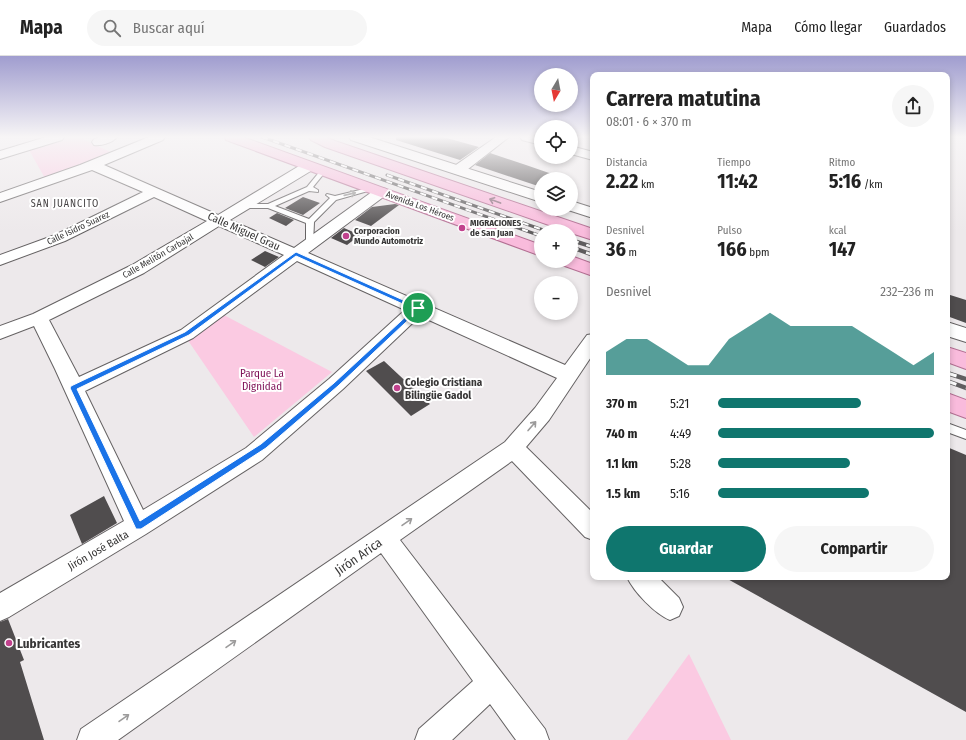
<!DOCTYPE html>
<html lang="es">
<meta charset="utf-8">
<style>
body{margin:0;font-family:"Fira Sans Condensed",sans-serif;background:#f6f6f6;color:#222;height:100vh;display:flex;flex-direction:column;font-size:15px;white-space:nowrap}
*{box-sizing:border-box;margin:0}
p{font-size:13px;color:#767676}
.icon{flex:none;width:22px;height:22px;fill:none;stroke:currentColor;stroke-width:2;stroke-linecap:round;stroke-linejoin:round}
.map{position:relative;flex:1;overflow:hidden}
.drawer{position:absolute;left:590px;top:16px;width:360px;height:508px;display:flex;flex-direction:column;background:#fff;border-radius:8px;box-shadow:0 2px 6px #0003}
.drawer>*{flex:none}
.needle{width:26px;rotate:190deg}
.buttons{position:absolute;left:534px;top:12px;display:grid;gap:8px}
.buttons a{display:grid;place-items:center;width:44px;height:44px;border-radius:50%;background:#fff;box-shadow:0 2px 6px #0003;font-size:20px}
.pin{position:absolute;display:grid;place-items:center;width:34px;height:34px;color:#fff;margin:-17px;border:2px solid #fff;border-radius:50%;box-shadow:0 1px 4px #0007}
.round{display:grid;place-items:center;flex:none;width:42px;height:42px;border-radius:21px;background:#f6f6f6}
.overview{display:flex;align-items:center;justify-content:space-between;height:68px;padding:0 16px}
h1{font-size:22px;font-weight:700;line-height:30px}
.metrics{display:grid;grid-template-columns:repeat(3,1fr);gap:6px;height:68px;padding:4px 16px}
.metrics div{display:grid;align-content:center}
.metrics b{font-size:20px;font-weight:700}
.metrics small{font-size:11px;font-weight:400}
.metrics p{font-size:11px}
.chart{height:112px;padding:8px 16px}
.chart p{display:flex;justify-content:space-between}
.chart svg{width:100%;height:72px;margin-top:4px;fill:#0f766e;opacity:.7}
.button{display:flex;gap:8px;margin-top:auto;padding:8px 16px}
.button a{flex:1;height:46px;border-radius:24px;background:#0f766e;color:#fff;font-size:16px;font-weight:700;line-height:46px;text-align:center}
.button a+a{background:#f6f6f6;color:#222}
ul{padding:0 16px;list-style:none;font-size:13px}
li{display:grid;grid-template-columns:64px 48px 1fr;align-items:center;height:30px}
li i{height:10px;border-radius:5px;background:#0f766e}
header{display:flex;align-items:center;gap:24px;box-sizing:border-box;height:56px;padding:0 20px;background:#fff;border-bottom:1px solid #e0e0e0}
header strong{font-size:19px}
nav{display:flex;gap:22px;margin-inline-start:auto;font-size:14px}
.search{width:280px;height:36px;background:#f6f6f6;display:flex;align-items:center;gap:10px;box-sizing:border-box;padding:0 14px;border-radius:22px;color:#767676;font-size:15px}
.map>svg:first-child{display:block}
.green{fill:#fbcae2}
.building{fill:#504d4e}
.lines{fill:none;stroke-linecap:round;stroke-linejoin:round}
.lane-casing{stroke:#656263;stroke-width:2}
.street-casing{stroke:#656263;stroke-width:2}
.secondary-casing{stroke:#656263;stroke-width:2}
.primary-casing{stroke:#b37093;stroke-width:2}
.lane{fill:#fff;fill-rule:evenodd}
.street{fill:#fff;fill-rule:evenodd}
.secondary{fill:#fff;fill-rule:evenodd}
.primary{fill:#f9bbdc;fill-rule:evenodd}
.rail-far2-casing{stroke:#605e5f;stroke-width:3}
.rail-far1-casing{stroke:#605e5f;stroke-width:4}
.rail-casing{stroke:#605e5f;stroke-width:4.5}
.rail-far2{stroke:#fff;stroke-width:2;stroke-dasharray:6;stroke-linecap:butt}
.rail-far1{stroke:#fff;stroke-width:2.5;stroke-dasharray:8;stroke-linecap:butt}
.rail{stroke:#fff;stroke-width:3;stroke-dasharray:10;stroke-linecap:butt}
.oneway{stroke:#9c9b9b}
.oneway2{stroke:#8f7281}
.route{fill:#1a73e8;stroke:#fff;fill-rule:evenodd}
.poi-dot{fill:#c1418d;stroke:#fff;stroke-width:1.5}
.labels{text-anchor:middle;stroke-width:4;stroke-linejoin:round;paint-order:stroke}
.far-street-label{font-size:9px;fill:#383737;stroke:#fff}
.far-poi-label{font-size:9px;font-weight:bold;fill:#383737;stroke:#fff;text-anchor:start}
.far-neighbourhood-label{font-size:10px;letter-spacing:1px;fill:#444142;stroke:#fff}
.street-label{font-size:11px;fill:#383737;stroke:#fff}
.park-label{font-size:11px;fill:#7f1157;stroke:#fff}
.poi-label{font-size:11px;font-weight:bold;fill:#383737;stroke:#fff;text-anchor:start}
.near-street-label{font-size:13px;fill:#383737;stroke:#fff}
.near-poi-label{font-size:13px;font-weight:bold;fill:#383737;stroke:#fff;text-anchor:start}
</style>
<header>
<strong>Mapa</strong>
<div class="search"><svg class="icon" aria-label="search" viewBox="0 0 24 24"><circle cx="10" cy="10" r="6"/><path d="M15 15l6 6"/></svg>Buscar aquí</div>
<nav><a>Mapa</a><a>Cómo llegar</a><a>Guardados</a></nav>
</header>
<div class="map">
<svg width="966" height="684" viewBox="0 0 966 684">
<rect width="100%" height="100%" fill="#ede9eb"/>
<path class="green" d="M66,81H78L115,98L46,124L29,94Z
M222,258L332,316L254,381L187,283Z
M689,598L731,684H627Z"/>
<path class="building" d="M396,81H443L479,91L460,104L396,84Z
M490,97L526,109L552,118L547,123H541V128L538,130L475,109Z
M303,141L320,147L303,159L285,152Z
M395,148L399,149L371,170L355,164L372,151Z
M277,157L294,164L286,170L269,162Z
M344,172L360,179L347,189L331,182Z
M265,195L279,201L265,211L251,204Z
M947,238L966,244V267L947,260Z
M384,305L430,348L411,360L366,315Z
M947,391L966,399V656L724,521H947Z
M104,440L117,467L82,488L70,459Z
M8,563L24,604L20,606L44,684H0V566Z"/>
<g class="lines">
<defs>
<path id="lane" d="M323,113L326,115L313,131L318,134V136L309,135L275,150L309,163L330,142L326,139L327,138L335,140L372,131L375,133L336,144L314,166L313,189H310L306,187V167L268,152H243L239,150L243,148H268L307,131L321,114Z
M947,367L966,374V383L947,376Z"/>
<path id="street" d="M46,81H64L62,84L0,103V95Z
M101,81H117C112,87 101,90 94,89L92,86L94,83Z
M149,81H165L163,84L104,109L218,159L304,107H314L316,110L314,113L230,164L294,192L376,133L381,132L386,133L388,136L386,139L308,197L565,309L587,279L593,278V298L549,364L526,391L593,457V484L585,481L512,405L400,484L545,673L549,684H516L490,648L452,684H415L419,673L473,625L381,497L118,684H77L81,673L505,386L535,352L557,322L420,260L343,333L262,404L146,478L9,561L0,565V537L124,465L55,313L34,270L0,283V270L33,258L132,209L207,165L154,141L65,185L0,209V199L55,179L143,136L92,114L0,146V137L80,109ZM219,170L284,199L181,274L79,321L49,264L144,217ZM297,205L405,254L329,323L246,392L143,454L85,335L193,282Z
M496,81H509L463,117H453L451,114L453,111Z
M520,81H541V89L522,84Z
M571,90L593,96V104L571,98Z
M627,521H658L679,542L683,551L679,560L670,564C655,558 634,536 627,521Z"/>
<path id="secondary" d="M349,81H369L541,136V146L351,84Z
M571,145L593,152V162L565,153H571Z
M947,266L966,272V286L947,280Z"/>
<path id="primary" d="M225,81H243L541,189V200L226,84Z
M309,81H326L335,85L593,173V184L571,177V175H566L325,91L311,84Z
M571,200L593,208V220L562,209L559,205H571Z
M947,291L966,297V313L947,306Z
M947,337L966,344V362L947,355Z"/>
</defs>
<use href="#lane" class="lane-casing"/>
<use href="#street" class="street-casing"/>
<use href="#secondary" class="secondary-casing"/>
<use href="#primary" class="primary-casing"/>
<use href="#lane" class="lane"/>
<use href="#street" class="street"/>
<use href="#secondary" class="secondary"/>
<use href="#primary" class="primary"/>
<defs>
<path id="rail-far2" d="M262,81L541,180
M387,119L546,175
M571,184L574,185"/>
<path id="rail-far1" d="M571,184L593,191
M571,191L593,199"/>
<path id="rail" d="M947,317L966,323
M947,325L966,332"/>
</defs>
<use href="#rail-far2" class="rail-far2-casing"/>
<use href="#rail-far1" class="rail-far1-casing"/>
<use href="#rail" class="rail-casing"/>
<use href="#rail-far2" class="rail-far2"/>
<use href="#rail-far1" class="rail-far1"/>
<use href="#rail" class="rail"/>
</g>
<defs><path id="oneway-shaft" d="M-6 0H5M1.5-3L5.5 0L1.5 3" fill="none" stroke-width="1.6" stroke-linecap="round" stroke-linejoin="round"/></defs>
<g class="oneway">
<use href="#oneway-shaft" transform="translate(350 138) rotate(-13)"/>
<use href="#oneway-shaft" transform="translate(532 370) rotate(-49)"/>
<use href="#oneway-shaft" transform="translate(407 466) rotate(-35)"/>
<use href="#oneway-shaft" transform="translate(231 588) rotate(-35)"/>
<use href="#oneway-shaft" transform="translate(124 662) rotate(-35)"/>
</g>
<use class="oneway2" href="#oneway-shaft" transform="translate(495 145) rotate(-160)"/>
<linearGradient id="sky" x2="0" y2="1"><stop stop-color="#a09dcf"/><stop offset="0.46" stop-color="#f7f5f6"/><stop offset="1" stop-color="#f7f5f6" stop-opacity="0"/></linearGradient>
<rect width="966" height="176" fill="url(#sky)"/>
<path class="route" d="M296,196L421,252L338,330L266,392L141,473H136L70,332L71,330L185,276ZM296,200L414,253L334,327L261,388L140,465L77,333L189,279Z"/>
<g class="poi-dot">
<circle cx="462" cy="172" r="4"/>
<circle cx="346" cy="180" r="4"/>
<circle cx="397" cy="332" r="4"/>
<circle cx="9" cy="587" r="4"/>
</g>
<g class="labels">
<g class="far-street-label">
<text transform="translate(420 150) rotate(20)" y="3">Avenida Los Héroes</text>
<text transform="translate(78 172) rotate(-25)" y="3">Calle Isidro Suarez</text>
<text transform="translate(158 200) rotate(-30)" y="3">Calle Melitón Carbajal</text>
</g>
<g class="far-poi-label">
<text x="470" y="170">MIGRACIONES<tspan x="470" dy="10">de San Juan</tspan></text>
<text x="354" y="178">Corporacion<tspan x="354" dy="10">Mundo Automotriz</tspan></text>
</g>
<g class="far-neighbourhood-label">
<text x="65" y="151">SAN JUANCITO</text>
</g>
<g class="street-label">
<text transform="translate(244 175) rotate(24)" y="4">Calle Miguel Grau</text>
<text transform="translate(98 494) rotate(-30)" y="4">Jirón José Balta</text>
</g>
<g class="park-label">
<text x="262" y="321">Parque La<tspan x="262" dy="13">Dignidad</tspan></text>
</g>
<g class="poi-label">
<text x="405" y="330">Colegio Cristiana<tspan x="405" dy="13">Bilingüe Gadol</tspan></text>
</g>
<g class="near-street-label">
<text transform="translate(358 500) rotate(-35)" y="5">Jirón Arica</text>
</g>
<g class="near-poi-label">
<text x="17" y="592">Lubricantes</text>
</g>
</g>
</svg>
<div class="buttons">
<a><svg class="needle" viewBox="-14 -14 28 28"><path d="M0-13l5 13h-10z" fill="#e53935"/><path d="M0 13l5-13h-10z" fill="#767676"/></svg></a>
<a><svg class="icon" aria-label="locate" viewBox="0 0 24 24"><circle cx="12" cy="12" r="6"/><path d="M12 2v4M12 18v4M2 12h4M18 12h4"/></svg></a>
<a><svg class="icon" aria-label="layers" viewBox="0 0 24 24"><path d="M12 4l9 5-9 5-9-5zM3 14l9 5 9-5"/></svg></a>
<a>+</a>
<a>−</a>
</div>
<div class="pin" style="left:418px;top:252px;background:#1e9e55"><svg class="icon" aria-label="arrive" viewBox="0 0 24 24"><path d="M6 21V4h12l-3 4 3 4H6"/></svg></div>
<section class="drawer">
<div class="overview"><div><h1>Carrera matutina</h1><p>08:01 · 6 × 370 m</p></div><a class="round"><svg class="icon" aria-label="share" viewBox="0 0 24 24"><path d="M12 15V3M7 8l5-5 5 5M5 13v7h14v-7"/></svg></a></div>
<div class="metrics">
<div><p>Distancia</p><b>2.22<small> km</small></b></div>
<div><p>Tiempo</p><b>11:42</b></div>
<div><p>Ritmo</p><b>5:16<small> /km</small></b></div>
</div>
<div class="metrics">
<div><p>Desnivel</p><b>36<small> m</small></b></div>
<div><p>Pulso</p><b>166<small> bpm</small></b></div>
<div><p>kcal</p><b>147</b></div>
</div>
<div class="chart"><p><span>Desnivel</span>232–236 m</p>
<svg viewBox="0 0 160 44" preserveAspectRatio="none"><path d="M0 44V30L10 22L20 22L30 30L40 38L50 38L60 22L70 14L80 6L90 14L100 14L110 14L120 14L130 22L140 30L150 38L160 30V44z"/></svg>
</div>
<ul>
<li><b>370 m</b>5:21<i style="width:66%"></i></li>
<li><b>740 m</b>4:49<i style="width:100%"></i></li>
<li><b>1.1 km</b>5:28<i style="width:61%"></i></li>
<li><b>1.5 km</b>5:16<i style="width:70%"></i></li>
</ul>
<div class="button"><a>Guardar</a><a>Compartir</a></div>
</section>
</div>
